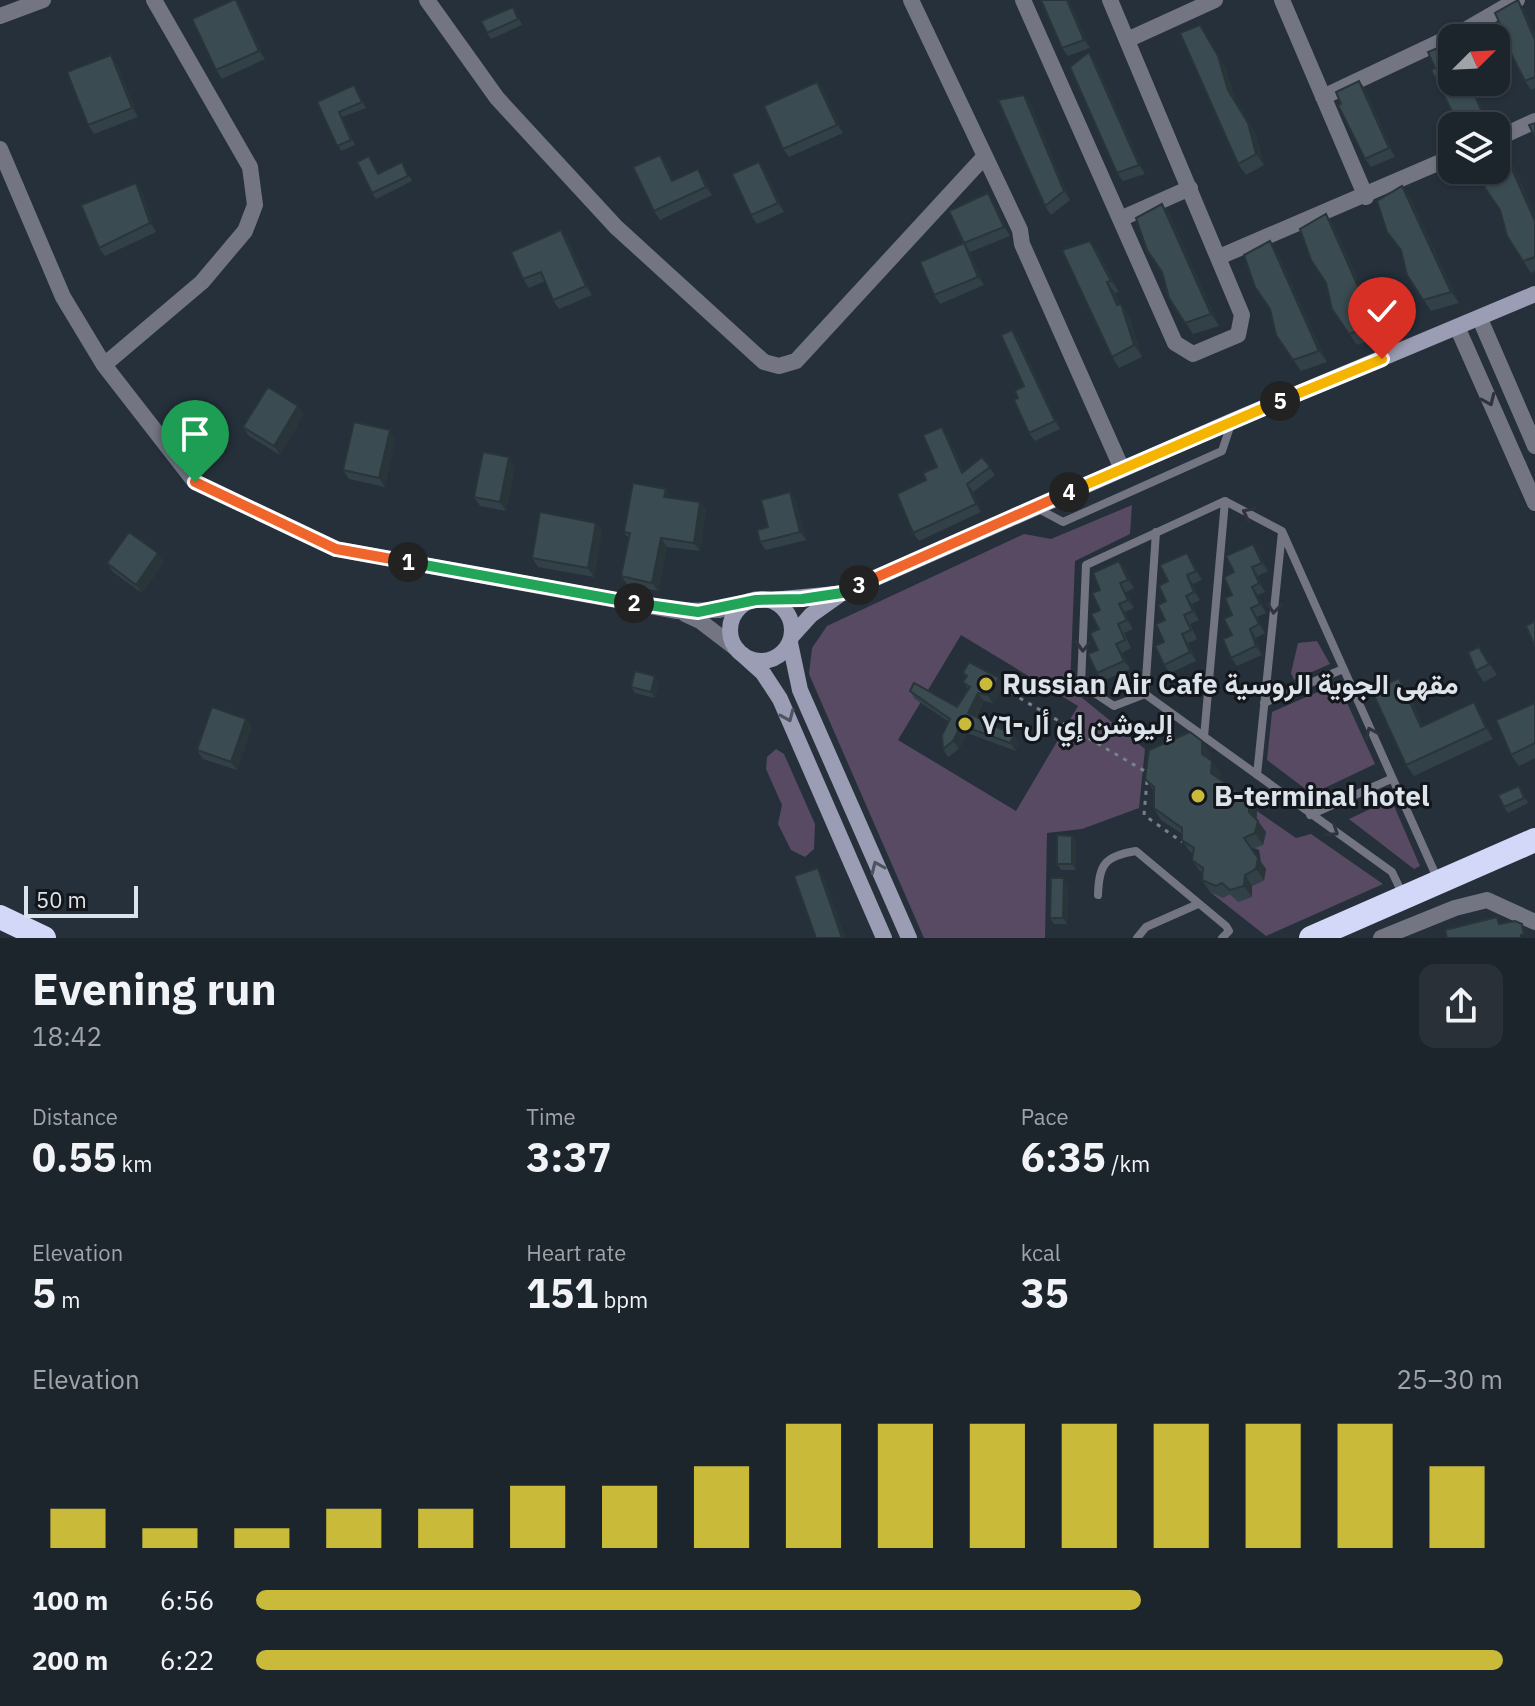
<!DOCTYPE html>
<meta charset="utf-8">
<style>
body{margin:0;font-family:"IBM Plex Sans",Vazirmatn,sans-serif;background:#293038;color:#f1f3f6;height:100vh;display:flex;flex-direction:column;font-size:30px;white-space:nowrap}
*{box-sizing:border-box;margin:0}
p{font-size:26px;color:#a0a4a9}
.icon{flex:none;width:44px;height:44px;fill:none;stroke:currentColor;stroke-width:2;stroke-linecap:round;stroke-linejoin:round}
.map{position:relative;height:938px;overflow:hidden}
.side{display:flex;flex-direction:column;background:#1c242c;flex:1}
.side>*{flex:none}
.needle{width:52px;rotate:66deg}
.tools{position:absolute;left:1438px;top:24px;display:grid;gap:16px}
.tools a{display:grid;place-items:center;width:72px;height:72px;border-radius:16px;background:#1c242c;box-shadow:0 2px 6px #0004,0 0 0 2px #3a4148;font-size:40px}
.scale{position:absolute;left:24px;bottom:20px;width:114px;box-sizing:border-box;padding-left:8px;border:4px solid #dce3eb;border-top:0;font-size:22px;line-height:28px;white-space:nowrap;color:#dce3eb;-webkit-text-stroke:6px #13171c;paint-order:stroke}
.pin{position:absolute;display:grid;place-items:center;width:68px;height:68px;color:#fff;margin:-82px -34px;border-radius:50% 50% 50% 0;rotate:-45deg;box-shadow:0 0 8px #0007}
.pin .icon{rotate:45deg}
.km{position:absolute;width:40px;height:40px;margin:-20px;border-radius:50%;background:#222;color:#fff;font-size:22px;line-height:40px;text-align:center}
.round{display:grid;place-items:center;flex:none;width:84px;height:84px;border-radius:16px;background:#293038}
.overview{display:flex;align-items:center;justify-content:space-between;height:136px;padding:0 32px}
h1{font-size:44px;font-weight:700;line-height:60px}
.figures{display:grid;grid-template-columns:repeat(3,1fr);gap:12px;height:136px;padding:8px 32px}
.figures div{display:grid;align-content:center}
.figures b{font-size:40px;font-weight:700}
.figures small{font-size:22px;font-weight:400}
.figures p{font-size:22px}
.chart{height:224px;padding:16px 32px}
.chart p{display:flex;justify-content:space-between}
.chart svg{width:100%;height:144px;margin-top:8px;stroke:#c9ba3a;stroke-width:6}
ul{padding:0 32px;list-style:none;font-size:26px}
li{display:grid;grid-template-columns:128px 96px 1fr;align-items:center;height:60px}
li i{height:20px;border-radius:10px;background:#c9ba3a}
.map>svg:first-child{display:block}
.green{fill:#574a62;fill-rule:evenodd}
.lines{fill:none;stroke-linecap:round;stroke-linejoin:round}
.path{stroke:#78818b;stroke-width:3;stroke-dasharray:4 6;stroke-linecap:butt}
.lane{stroke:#737583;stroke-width:8}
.street{stroke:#737583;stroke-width:16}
.secondary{stroke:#9a9db3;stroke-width:16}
.highway{stroke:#d3d8f9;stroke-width:24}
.wall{fill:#324147}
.shaded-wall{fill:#293539}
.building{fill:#3a4c52;stroke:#293539;stroke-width:2}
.oneway{stroke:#30333b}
.oneway2{stroke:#505360}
.split-1-casing{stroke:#fff;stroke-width:16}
.split-2-casing{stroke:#fff;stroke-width:16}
.split-3-casing{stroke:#fff;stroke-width:16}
.split-4-casing{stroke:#fff;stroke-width:16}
.split-5-casing{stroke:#fff;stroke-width:16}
.split-6-casing{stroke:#fff;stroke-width:16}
.split-1{stroke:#f0652b;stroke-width:10}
.split-2{stroke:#22a559;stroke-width:10}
.split-3{stroke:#22a559;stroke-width:10}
.split-4{stroke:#f0652b;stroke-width:10}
.split-5{stroke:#f5b400;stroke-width:10}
.split-6{stroke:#f5b400;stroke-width:10}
.poi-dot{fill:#c9ba3a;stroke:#13171c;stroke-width:3}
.labels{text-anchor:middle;stroke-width:6;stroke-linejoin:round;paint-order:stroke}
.poi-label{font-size:28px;font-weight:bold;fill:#dce3eb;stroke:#13171c;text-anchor:start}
</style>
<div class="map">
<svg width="1535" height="938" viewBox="0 0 1535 938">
<rect width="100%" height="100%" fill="#25303b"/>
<path class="green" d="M1132,505L1130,534L1075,561L1070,688L1145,749L1139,808L1082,829L1047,833L1045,938H924L809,674L812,648L827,626L1024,534L1051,539ZM961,635L1078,706L1016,811L898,740Z
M1317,641L1330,664L1294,680L1291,673L1298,643Z
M1338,683L1375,764L1312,794L1267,760L1272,712Z
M776,749L784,754L815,824L814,849L805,857L791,850L778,824L782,805L766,769L767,757Z
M1391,799L1420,866L1414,869L1349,819Z
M1257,811L1296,838L1311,834L1383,884L1266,936L1210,892L1223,897L1230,894L1238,901L1252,886L1264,880L1259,850L1254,848Z"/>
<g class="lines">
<path class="path" d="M1011,693L1148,773
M1147,781L1144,815L1182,842"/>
<path class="lane" d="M1035,507L1063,522L1222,451L1232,421
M1145,694L1156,532
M1264,703L1343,669
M1204,737L1225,501
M1257,775L1282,532
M1310,815L1391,779
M1098,895C1099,865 1104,856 1136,851L1226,926L1229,931L1222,938
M1403,895L1392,872L1145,694L1114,706L1081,684L1086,565L1225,501L1282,531L1438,880
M1137,938L1146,927L1198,904"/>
<path class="street" d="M427,0L497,98L616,227L764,362L779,366L796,361L985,156
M911,0L1020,230L1022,244L1122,469
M1023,0L1175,343L1193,354L1238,335L1242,315L1110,0
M1282,0L1366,197
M0,16L43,0
M1127,40L1215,0
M1323,97L1467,29L1517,0
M1496,139L1535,121
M0,149L63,297L104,365L195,482L336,549L676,611L719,610L750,601
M1120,219L1190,188
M1219,257L1452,157
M1480,319L1535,446
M1458,329L1535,503
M104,365L202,282L245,231L255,205L250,167L154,0
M685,614L700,621L738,650
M1381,938L1455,908L1487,900L1535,922"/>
<path class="secondary" d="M730 630a31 31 0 1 1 62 0a31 31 0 1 1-62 0Z
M772,600L836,594
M792,636L811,615L842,593L1232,421L1535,294
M790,643L800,690L909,938
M742,654L763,673L780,699L884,938"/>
<path class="highway" d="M0,917L44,938
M1311,938L1535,840"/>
</g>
<path class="wall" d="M236,0L241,8L265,59L222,79L216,70Z
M1041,0H1069L1090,48L1068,56L1062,48Z
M513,7L522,25L491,39L487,33Z
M1524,9L1535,35V88L1531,90L1525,81L1501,26Z
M1200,25L1225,67L1236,101L1256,135L1264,165L1246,175L1238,164Z
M1095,61L1145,174L1123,181L1117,173Z
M117,64L138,117L94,134L88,125Z
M1359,81L1365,89L1395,157L1371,167L1365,159L1341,104Z
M817,82L823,90L843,133L789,157L783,149Z
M1471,82L1488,121L1477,126H1460L1458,123Z
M354,85L366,108L342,117L355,145L341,151L317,102Z
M1024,95L1030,103L1070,200L1051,215L1045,206Z
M1508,153L1535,215V271L1531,273L1507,236Z
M369,156L379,173L402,162L412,181L376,199L372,193Z
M666,163L674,181L698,169L704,178L712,195L660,220L654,211Z
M765,171L784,212L757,224L751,215Z
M142,192L156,232L105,256L99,248Z
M1410,197L1459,303L1431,311L1407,275L1402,252L1387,232Z
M994,201L1010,236L970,252L984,285L940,304L934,295L964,243Z
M1162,204L1170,215L1219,326L1193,334L1169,298Z
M1326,214L1334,226L1383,336L1357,345L1332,309Z
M561,230L567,238L592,295L559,309L553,300L545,281L529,288L523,279Z
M1090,241L1098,252L1119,292L1115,293L1120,304L1129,315L1142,357L1119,368L1112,357Z
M1270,241L1277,252L1327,362L1301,371L1276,335Z
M1012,330L1018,338L1060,429L1035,441L1029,433L1024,386Z
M304,414L280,455L249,436L243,427Z
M947,435L964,472L982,457L995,475L973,492L981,512L919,541L913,533L926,480L937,467Z
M395,439L385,487L349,479L343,470Z
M515,466L506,511L480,506L474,497Z
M790,492L796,501L806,540L766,550L760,542L768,527Z
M672,498L706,510L700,551L667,547L658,591L627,584L621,576L629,539L624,532Z
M596,523L602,531L594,577L538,567L532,558Z
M1187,553L1193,561L1202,580L1193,584L1200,600L1192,604L1199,620L1190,624L1197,639L1188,643L1196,661L1170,673L1164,665L1166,601Z
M1259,553L1268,571L1258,576L1265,592L1258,595L1266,613L1257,617L1265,633L1256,638L1262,655L1237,666L1231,658L1234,572Z
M164,562L142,593L113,572L107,563Z
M1125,569L1134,588L1126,592L1134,608L1125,612L1133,629L1124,633L1131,648L1122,653L1130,669L1103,681L1097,673L1100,590Z
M1479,647L1497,675L1484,682L1476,671Z
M963,673L1004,686L993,703L984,701L976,717L1014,735L1019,743L1016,751L967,733L959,749L948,757L943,749L949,722L915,699L910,691L957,707L968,689L963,682L966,678Z
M659,682L655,698L635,693L631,687Z
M1407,689L1423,726L1481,714L1493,739L1414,776L1406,765Z
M1535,703V758L1519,766L1511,755Z
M252,727L237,770L203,759L197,750Z
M1210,753V759L1220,772V779L1249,800L1257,811V820L1266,832L1263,845L1252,849L1266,869L1264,880L1252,886V897L1238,902L1230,894L1223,898L1210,892L1202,880L1203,873L1200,871L1192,860L1193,853L1190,852L1182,840V834L1161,820L1154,808V791L1145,779Z
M1519,786L1528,803L1508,813L1504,807Z
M1076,841V870H1061L1057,864Z
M1068,884L1067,924H1054L1050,918Z"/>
<path class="shaded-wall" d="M236,0L241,8L265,59L259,51Z
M1067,0H1069L1090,48L1084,40Z
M1518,0L1524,9L1535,35V40Z
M1200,25L1225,67L1236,101L1256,135L1264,165L1256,154Z
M1089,52L1095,61L1145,174L1139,165Z
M111,55L117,64L138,117L132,108Z
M1359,81L1365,89L1395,157L1389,148Z
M817,82L823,90L843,133L837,125Z
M1469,82H1471L1488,121L1482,112Z
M1024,95L1030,103L1070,200L1064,191Z
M1500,142L1508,153L1535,215V221Z
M660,155L666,163L678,190L672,181Z
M759,162L765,171L784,212L778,203Z
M698,169L704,178L712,195L706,187Z
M136,183L142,192L156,232L150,223Z
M1402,186L1410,197L1459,303L1451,292Z
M988,193L994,201L1010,236L1004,227Z
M1162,204L1170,215L1219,326L1211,314Z
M1326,214L1334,226L1383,336L1375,325Z
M561,230L567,238L592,295L586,286Z
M1090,241L1098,252L1119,292L1111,281Z
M1270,241L1277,252L1327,362L1319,351Z
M964,243L970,252L984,285L978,277Z
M1107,282L1115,293L1125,316L1121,304L1129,315L1142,357L1134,345Z
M1012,330L1018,338L1060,429L1055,421Z
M298,406L304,414L280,455L274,446Z
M942,427L947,435L968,481L962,473Z
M390,430L395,439L385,487L379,478Z
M509,457L515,466L506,511L500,502Z
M967,484L973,492L981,512L976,504Z
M666,489L672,498L664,497Z
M790,492L796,501L806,540L800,532Z
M700,502L706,510L700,551L694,543Z
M596,523L602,531L594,577L588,568Z
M661,538L667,547L658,591L652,583Z
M1253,544L1259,553L1268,571L1262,563Z
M158,553L164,562L142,593L136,585Z
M1187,553L1193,561L1202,580L1196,571Z
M1119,561L1125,569L1134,588L1128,580Z
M1252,567L1258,576L1265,592L1259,583Z
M1187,575L1193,584L1200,600L1194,592Z
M1120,583L1126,592L1134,608L1128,600Z
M1252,587L1258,595L1266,613L1260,604Z
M1186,596L1192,604L1199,620L1193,611Z
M1119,604L1125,612L1133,629L1127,620Z
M1251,608L1257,617L1265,633L1259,624Z
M1250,629L1256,638L1262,655L1256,646Z
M1182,634L1188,643L1196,661L1190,652Z
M1116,644L1122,653L1130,669L1124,661Z
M655,676L659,682L655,698L651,692Z
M999,678L1004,686L993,703L987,695Z
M1399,678L1407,689L1429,738L1421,727Z
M978,693L984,701L973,721L968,713Z
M1474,702L1481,714L1493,739L1486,728Z
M246,719L252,727L237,770L231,762Z
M961,725L967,733L959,749L953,741Z
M1014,735L1019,743L1016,751L1010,743Z
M1202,741L1210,753V766L1202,754Z
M1212,761L1220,772L1219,785L1211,773Z
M1249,800L1257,811L1256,824L1249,812Z
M1258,821L1266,832L1263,845L1255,833Z
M1072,836L1076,841V870L1072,864Z
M1258,858L1266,869L1264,880L1256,869Z
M818,868L825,879L846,938H842Z
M1245,875L1252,886V897L1244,886Z
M1064,878L1068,884L1067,924L1063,918Z
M1522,924L1526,930L1528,938L1524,934Z"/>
<path class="building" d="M233,0H236L259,51L216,70L192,19Z
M1041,0H1067L1084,40L1062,48Z
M1518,0L1535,40V77L1525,81L1498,28L1501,26L1495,13Z
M513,7L518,19L487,33L481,21Z
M1200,25L1218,56L1228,90L1248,123L1256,154L1238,164L1180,33Z
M1452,42V82H1469L1482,112L1458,123L1431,70L1435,68L1428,52Z
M1089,52L1139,165L1117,173L1070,67Z
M111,55L132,108L88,125L67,72Z
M1359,81L1389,148L1365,159L1338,105L1341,104L1336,92Z
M817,82L837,125L783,149L764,106Z
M354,85L362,102L339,112L351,140L337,146L317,102Z
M1024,95L1064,191L1045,206L998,100Z
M1535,123V137L1529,125Z
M1500,142L1535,221V257L1523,261L1507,236L1500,210L1485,188L1479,170H1496V144Z
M660,155L672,181L698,169L706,187L654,211L633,167Z
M369,156L378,174L402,162L408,176L372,193L357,162Z
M759,162L778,203L751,215L732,174Z
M136,183L150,223L99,248L81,205Z
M1402,186L1451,292L1423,300L1407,275L1401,250L1387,232L1377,201Z
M988,193L1004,227L964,243L949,211Z
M1162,204L1211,314L1185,323L1169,298L1162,272L1147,250L1136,218Z
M1326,214L1375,325L1349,334L1332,309L1326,283L1311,260L1300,229Z
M561,230L586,286L553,300L541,272L523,279L511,252Z
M1090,241L1111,281L1107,282L1117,305L1121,304L1134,345L1112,357L1062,250Z
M1270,241L1319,351L1293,360L1276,335L1270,309L1255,287L1244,255Z
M964,243L978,277L934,295L920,262Z
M1012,330L1055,421L1029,433L1014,400L1018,398L1015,391L1024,386L1001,335Z
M268,387L298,406L274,446L243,427Z
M354,422L390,430L379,478L343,470Z
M942,427L962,473L982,457L990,467L967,484L976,504L913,533L897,494L926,480L923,473L937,467L923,435Z
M483,452L509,457L500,502L474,497Z
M633,483L666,489L664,497L700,502L694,543L661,538L652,583L621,576L630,533L624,532Z
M790,492L800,532L760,542L757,530L768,527L761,500Z
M540,512L596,523L588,568L532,558Z
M129,532L158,553L136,585L107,563Z
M1253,544L1262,563L1252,567L1259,583L1252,587L1260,604L1251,608L1259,624L1250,629L1256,646L1231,658L1223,639L1232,635L1224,619L1232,615L1225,598L1232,595L1224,577L1234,572L1226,556Z
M1187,553L1196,571L1187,575L1194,592L1186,596L1193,611L1184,615L1191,630L1182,634L1190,652L1164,665L1155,646L1164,642L1156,624L1165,620L1158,605L1166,601L1159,586L1168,581L1160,565Z
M1119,561L1128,580L1120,583L1128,600L1119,604L1127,620L1118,624L1125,640L1116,644L1124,661L1097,673L1088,654L1098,650L1090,633L1099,629L1091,614L1100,610L1092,593L1100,590L1093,573Z
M1535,621V647L1526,626Z
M1479,647L1489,664L1476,671L1468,652Z
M969,662L999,678L987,695L978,693L968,713L1014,735L1010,743L961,725L953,741L943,749L942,735L950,719L910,691L914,683L957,707L970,687L963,682L967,676L963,673Z
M635,671L655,676L651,692L631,687Z
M1399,678L1421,727L1474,702L1486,728L1406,765L1372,691Z
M1535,703V743L1511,755L1496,720Z
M212,707L246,719L231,762L197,750Z
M1190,732L1202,741V754L1212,761L1211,773L1249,800V812L1258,821L1255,833L1244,838L1258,858L1256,869L1245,875L1244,886L1230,890L1222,883L1216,886L1202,880L1203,868L1192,860L1194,848L1182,840V828L1154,808V787L1145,779L1149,750Z
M1519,786L1524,798L1504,807L1498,795Z
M1057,835L1072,836V864H1057Z
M818,868L842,938H816L794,876Z
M1051,878H1064L1063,918H1050Z
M1497,917L1499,924L1515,921L1522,924L1524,934L1521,935V938H1447L1445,930Z"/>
<defs><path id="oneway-chevron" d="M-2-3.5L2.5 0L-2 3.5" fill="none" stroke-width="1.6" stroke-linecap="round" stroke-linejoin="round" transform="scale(2)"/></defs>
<g class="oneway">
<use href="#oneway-chevron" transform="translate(1489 400) rotate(66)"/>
<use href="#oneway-chevron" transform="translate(1248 513) rotate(-153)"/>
<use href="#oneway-chevron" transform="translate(1274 608) rotate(96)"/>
<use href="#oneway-chevron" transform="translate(1083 646) rotate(92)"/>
<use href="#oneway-chevron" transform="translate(1371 733) rotate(-114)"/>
<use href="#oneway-chevron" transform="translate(1333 831) rotate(34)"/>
</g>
<g class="oneway2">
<use href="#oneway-chevron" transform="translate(788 716) rotate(67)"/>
<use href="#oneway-chevron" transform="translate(877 867) rotate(-114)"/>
</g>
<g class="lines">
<defs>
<path id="split-1" d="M195,482L336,549L408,562"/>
<path id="split-2" d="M408,562L634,603"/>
<path id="split-3" d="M634,603L698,612L756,600L802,599L842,593L859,585"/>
<path id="split-4" d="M859,585L1069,492"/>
<path id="split-5" d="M1069,492L1280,401"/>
<path id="split-6" d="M1280,401L1382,359"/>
</defs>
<use href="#split-1" class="split-1-casing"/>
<use href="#split-2" class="split-2-casing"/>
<use href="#split-3" class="split-3-casing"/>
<use href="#split-4" class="split-4-casing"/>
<use href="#split-5" class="split-5-casing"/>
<use href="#split-6" class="split-6-casing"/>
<use href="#split-1" class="split-1"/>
<use href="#split-2" class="split-2"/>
<use href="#split-3" class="split-3"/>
<use href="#split-4" class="split-4"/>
<use href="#split-5" class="split-5"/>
<use href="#split-6" class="split-6"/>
</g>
<g class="poi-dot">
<circle cx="986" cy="684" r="8"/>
<circle cx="965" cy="724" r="8"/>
<circle cx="1198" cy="796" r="8"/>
</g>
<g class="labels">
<g class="poi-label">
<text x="1002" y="694">Russian Air Cafe مقهى الجوية الروسية</text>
<text x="981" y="734">إليوشن إي أل-٧٦</text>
<text x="1214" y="806">B-terminal hotel</text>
</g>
</g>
</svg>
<div class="tools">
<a><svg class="needle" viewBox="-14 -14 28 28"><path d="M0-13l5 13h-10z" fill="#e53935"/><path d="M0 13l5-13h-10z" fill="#a0a4a9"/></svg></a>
<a><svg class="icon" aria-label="layers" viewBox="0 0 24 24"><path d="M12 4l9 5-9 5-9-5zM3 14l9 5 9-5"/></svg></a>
</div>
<div class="scale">50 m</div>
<div class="pin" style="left:195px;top:482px;background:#1e9e55"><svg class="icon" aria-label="arrive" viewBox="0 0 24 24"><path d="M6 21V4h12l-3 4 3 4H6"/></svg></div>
<div class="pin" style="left:1382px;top:359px;background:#d93025"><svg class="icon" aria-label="check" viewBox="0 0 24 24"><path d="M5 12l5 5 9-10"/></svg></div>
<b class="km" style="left:408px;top:562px">1</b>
<b class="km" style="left:634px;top:603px">2</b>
<b class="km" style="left:859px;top:585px">3</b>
<b class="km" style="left:1069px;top:492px">4</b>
<b class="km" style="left:1280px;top:401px">5</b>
</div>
<section class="side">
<div class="overview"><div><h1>Evening run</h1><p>18:42</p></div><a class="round"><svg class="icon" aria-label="share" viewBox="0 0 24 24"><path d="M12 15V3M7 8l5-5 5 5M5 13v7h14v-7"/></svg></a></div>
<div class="figures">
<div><p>Distance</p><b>0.55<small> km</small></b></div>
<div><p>Time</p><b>3:37</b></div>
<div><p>Pace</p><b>6:35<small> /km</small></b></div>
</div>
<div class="figures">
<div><p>Elevation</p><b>5<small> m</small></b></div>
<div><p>Heart rate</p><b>151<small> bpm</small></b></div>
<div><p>kcal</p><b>35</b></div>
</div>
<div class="chart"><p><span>Elevation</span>25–30 m</p>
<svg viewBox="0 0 160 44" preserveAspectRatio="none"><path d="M5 44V32M15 44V38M25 44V38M35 44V32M45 44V32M55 44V25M65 44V25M75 44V19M85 44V6M95 44V6M105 44V6M115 44V6M125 44V6M135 44V6M145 44V6M155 44V19"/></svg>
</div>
<ul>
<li><b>100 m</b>6:56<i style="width:71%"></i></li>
<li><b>200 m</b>6:22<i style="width:100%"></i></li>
</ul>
</section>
